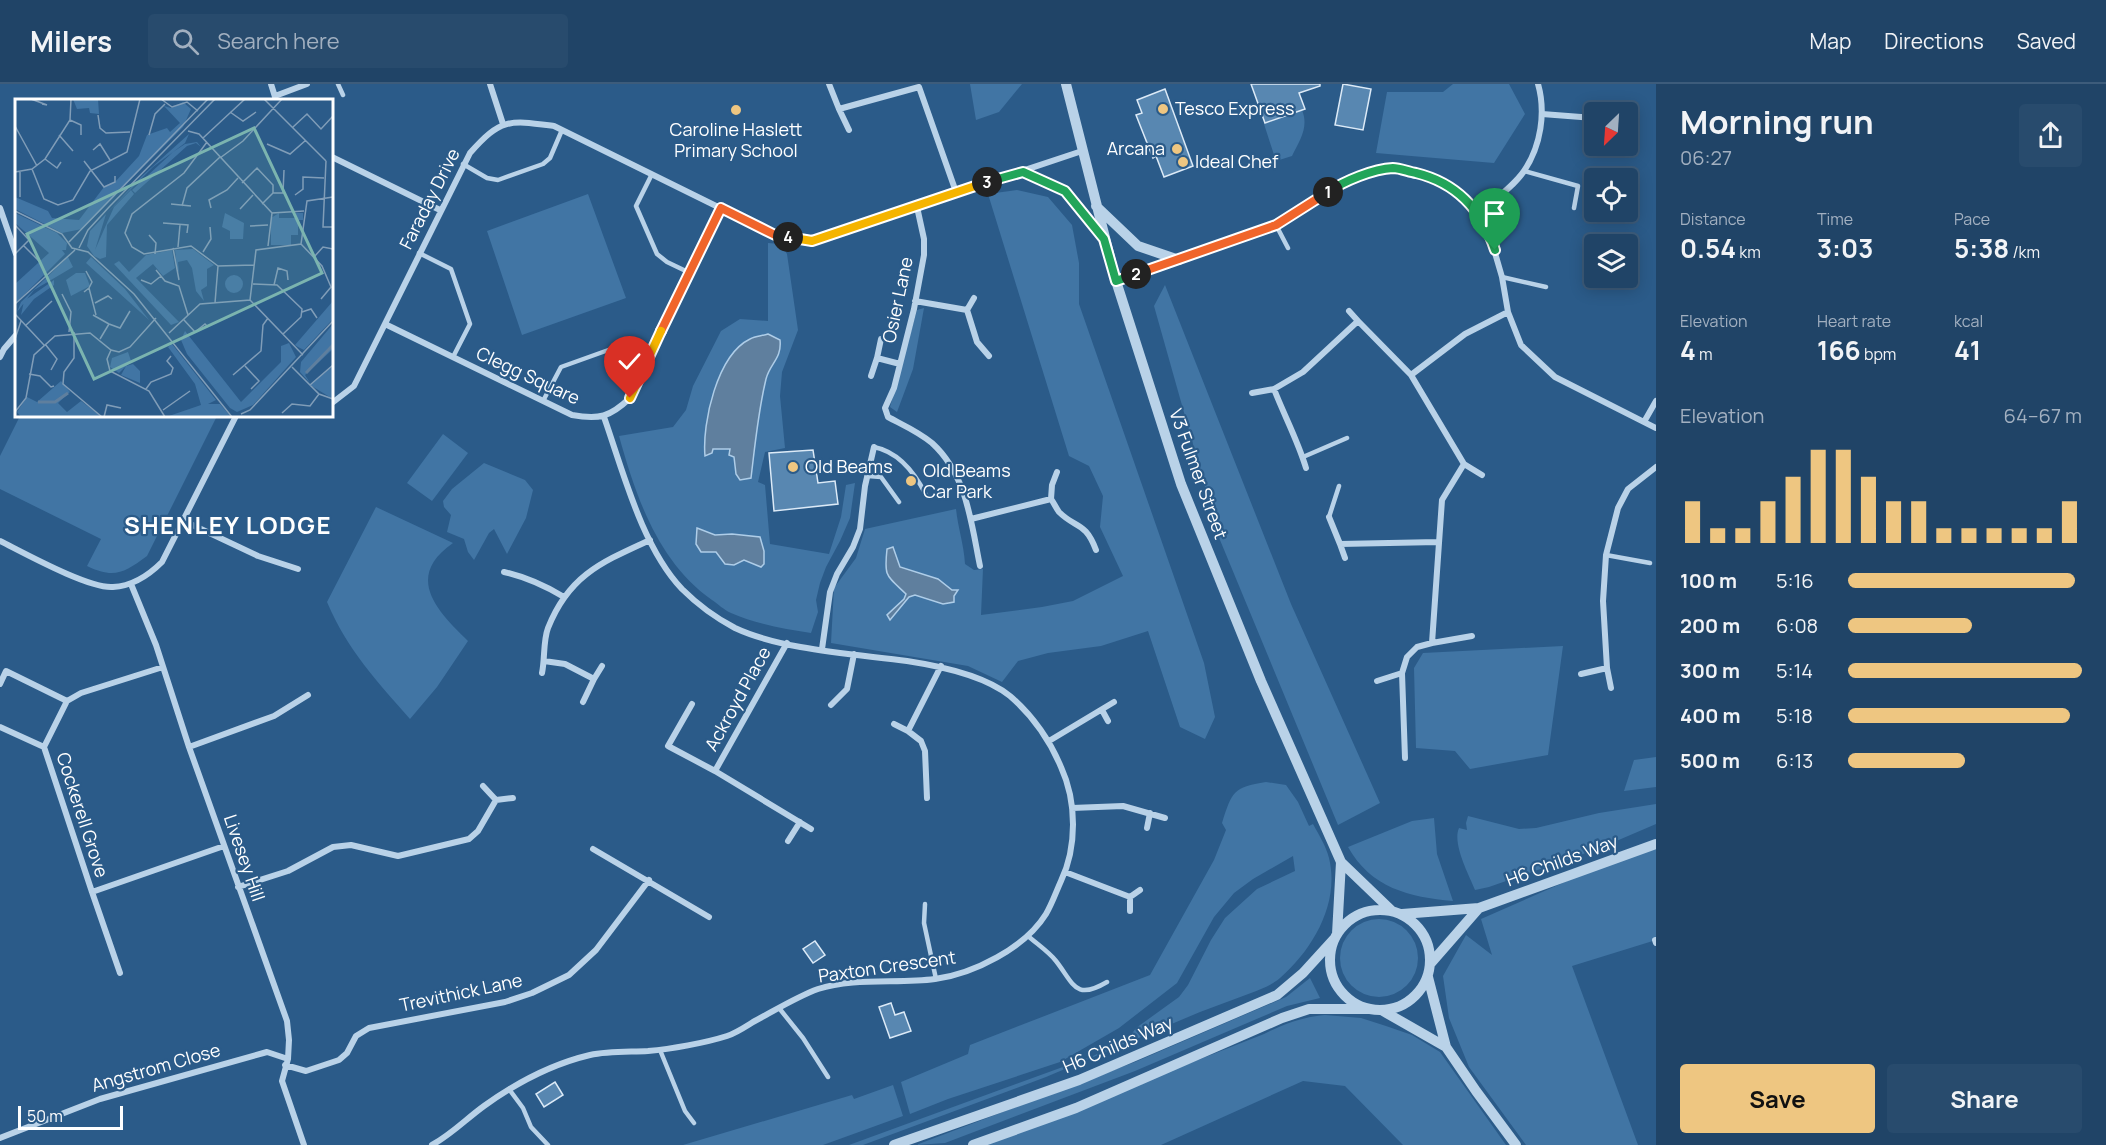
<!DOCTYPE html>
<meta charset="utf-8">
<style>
body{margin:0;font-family:Manrope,sans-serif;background:#284b6d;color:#f1f3f6;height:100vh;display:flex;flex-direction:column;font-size:22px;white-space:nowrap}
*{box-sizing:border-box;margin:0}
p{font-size:20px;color:#a2b0c0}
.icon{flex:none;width:33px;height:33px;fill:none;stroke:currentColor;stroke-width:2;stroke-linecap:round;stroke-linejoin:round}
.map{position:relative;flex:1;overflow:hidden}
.drawer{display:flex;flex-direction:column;background:#204467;width:450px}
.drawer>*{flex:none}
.needle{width:39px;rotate:205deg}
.controls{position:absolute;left:1584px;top:18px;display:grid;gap:12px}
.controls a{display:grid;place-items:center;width:54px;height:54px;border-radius:6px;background:#204467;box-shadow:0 3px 15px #0003,0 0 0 2px #3d5c7b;font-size:30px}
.scale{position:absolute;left:18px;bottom:15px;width:105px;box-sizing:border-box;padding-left:6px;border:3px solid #fff;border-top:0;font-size:16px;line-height:21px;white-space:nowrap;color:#fff;-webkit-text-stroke:4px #2b5b89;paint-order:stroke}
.pin{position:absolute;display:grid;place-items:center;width:51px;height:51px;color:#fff;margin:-62px -26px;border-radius:50% 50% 50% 0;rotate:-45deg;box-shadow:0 0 6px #0007}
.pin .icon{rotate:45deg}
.km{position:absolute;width:30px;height:30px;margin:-15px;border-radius:50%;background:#222;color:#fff;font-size:16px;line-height:30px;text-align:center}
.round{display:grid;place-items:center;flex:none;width:63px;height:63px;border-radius:6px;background:#284b6d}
.headline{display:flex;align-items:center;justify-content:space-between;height:102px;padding:0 24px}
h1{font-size:33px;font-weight:700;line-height:45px}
.figures{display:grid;grid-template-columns:repeat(3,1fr);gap:9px;height:102px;padding:6px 24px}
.figures div{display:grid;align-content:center}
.figures b{font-size:26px;font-weight:700}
.figures small{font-size:16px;font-weight:400}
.figures p{font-size:16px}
.chart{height:168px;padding:12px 24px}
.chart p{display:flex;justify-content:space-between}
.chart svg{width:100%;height:108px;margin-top:6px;stroke:#eec681;stroke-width:6}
.primary-button{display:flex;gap:12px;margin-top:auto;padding:12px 24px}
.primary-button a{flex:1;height:69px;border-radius:6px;background:#eec681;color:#111;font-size:24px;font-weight:700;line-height:69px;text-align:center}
.primary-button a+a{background:#284b6d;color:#f1f3f6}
ul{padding:0 24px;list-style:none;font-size:20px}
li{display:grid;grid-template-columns:96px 72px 1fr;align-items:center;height:45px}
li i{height:15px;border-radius:8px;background:#eec681}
header{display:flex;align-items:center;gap:36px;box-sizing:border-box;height:84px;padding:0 30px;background:#204467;border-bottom:2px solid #3d5c7b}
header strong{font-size:28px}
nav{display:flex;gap:33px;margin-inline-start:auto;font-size:21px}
.search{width:420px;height:54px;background:#284b6d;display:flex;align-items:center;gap:15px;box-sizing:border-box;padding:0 21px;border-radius:6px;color:#a2b0c0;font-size:22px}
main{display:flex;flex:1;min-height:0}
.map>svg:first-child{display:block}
.green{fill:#4175a4}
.water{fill:#5f7f9e;stroke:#aecde8;stroke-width:1.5}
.building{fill:#5887b1;stroke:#dceaf7;stroke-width:1.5}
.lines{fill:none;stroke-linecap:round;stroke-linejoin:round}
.service{stroke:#b9d2e8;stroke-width:4.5}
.minor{stroke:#b9d2e8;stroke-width:6}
.tertiary{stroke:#b9d2e8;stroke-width:10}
.split-1-casing{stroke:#fff;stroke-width:12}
.split-2-casing{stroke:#fff;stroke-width:12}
.split-3-casing{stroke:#fff;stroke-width:12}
.split-4-casing{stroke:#fff;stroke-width:12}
.split-5-casing{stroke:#fff;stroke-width:12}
.split-6-casing{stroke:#fff;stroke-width:12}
.split-1{stroke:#22a559;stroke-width:8}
.split-2{stroke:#f0652b;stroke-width:8}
.split-3{stroke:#22a559;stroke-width:8}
.split-4{stroke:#f5b400;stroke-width:8}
.split-5{stroke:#f0652b;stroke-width:8}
.split-6{stroke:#f5b400;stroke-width:8}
.poi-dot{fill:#eec681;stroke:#2b5b89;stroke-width:2}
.labels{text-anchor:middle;stroke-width:4.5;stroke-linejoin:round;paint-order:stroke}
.poi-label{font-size:18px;fill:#fff;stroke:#2b5b89;text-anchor:start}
.street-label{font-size:18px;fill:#fff;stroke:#2b5b89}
.district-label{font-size:24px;font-weight:bold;letter-spacing:1.5px;fill:#fff;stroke:#2b5b89}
.inset-river{fill:none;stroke:#5f7f9e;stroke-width:3}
.inset-road{fill:none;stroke:#809db8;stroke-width:1.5}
.view{fill:#7bb4af;fill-opacity:0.15;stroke:#7bb4af;stroke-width:3}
.inset-edge{fill:none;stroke:#fff;stroke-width:3}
</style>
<header>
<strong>Milers</strong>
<div class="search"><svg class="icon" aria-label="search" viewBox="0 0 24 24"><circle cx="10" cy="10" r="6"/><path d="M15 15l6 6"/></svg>Search here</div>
<nav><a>Map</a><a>Directions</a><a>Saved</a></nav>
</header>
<main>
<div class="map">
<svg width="1656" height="1061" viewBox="0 0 1656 1061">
<rect width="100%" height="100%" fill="#2b5b89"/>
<path class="green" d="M970,0H1022L999,28L976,36Z
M1453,0H1509L1525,30L1494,79L1376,69L1387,8H1443Z
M1302,26C1309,43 1300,56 1292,72L1276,77L1264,40Z
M1017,106L1048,113L1072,141L1079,179V220L1204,579L1215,633L1205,655L1180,643L1148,547L1101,562L1048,569L1018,577L1002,598L968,582L831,559L834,504L856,474L865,445L956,425C958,444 964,461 965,480L974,486L983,485L981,531L1042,523L1073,517L1123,492L1100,443L1103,412L1089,382L1069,372L988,110Z
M588,110L626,214L522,251L487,147Z
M768,159L781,160L787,170L798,246L782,288L780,312L785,364L765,368L758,398L765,401L770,460L829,470L841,433L846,401L855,399L850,434L840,457L826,483L820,499L816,516L818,528L811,549C784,545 756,540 731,529C724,526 718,520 712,516C658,478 636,413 619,352L673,343L686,326L693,302L721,247L740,235L768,237Z
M1165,201L1291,520L1380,719L1338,741L1220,456L1154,222Z
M924,224L913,285L897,328L890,323L917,226Z
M20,332H217L147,472C124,489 114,495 87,482L101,455L0,405V372Z
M443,350L468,369L432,417L407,399Z
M484,379L525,396L533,406L526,434L507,470L494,445L489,449L474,476L468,468L464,455L447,448L451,431L444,423L443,417L452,405Z
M376,423L453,459C404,493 437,527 468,557L437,603L410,635C376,596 348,567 327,518Z
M1563,562L1548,671L1470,685L1455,667L1416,664L1414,584L1423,569Z
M1656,673V703L1624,707L1634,676Z
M1266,698L1286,701L1298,718L1309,742L1313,740C1319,751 1326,762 1329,774C1340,819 1313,865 1280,894C1272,901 1261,905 1251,909L1200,928L1046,993L863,1061H849L1093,972L1128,955L1136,944L1179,913L1188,901L1211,856L1225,834L1257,805L1295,787L1293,772L1253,795L1234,809L1214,833L1177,899L1119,944L1060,978L948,1015L910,1030L901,998L968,970L970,961L1150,891L1214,776L1226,746L1222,739C1232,708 1233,703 1266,698Z
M1656,720V740L1600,764L1489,803L1475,806C1469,791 1452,760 1459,744L1467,746L1466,739L1468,732L1519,745L1536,744L1599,729Z
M1434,734L1437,770L1453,817C1409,813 1371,804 1348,763L1412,737Z
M1656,760V856L1572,882L1638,1061H1526L1469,983L1449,934L1443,892L1466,851L1492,871L1481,835L1626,771Z
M1340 874a39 39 0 1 1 78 0a39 39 0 1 1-78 0Z
M1310,894L1320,914L1287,922L1135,987L945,1059L916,1061L1135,978L1286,913Z
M1325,931L1361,934L1386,942L1412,951L1440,968L1506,1061H1403L1345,1002L1303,997L1161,1061H973L1076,1024L1264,950C1284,940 1302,933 1325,931Z
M893,1001L903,1032L823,1061H683L852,1011L854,1015Z"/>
<path class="water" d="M768,250L780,256C782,275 770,279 766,295C758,328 755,361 751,394L740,396L736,390L734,373L729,371L730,365H713L712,369L705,372C702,339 717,271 750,255C755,252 762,252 768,250Z
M697,444L715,451L732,450L760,453L764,467V480L761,483L744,476L734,481L725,480L716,468H701L696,460Z
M893,463L900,483L938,495L952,506H958L954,512V518L943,520L915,511L909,513L890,536L887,531L904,515L906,510C886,491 884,493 887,465Z"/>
<path class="building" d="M1251,0H1320V2L1299,9L1305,25L1265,39Z
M1343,0L1371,5L1363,46L1335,41Z
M1165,5L1193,82L1164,93L1156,72L1153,74L1136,31L1142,29L1137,16Z
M813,366L818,399L835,397L838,420L774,427L769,369Z
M815,857L825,871L813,879L803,865Z
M891,919L895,931L904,928L911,947L890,954L879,923Z
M555,998L563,1011L544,1023L536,1010Z"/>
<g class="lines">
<path class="service" d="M338,0L343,11
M463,80L487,94L498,96L543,80L550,74L562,46
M1524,87L1578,102L1574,124
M652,90L636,122L657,170L667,178L690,189
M1276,141L1288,164
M419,169L451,185L470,240L453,273
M1502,193L1546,203
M543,317L561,283L614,264L646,280
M874,363C899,368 915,389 926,411
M1303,373L1347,354
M868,392L881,393L899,418
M1329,433L1339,402
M1606,471L1650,479
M925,820L924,839L936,895
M1028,852C1037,860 1049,868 1056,877C1074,900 1075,917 1107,898
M779,924L803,954L828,993
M660,966L685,1027L694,1039
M509,1005L523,1024L531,1043L548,1061"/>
<path class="minor" d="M271,0L276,16
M490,0L503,40
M829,0L839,25L919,3L956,108
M275,12L307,0
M839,25L849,46
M1542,30L1594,34
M332,73L440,126
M1023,88L1065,107L1102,152
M917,123L924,155V171L914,225L894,304L885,324L888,333C903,341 919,348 932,359C967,391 971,438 980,482
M0,124L16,170
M1479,129C1494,116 1513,103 1524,87C1541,62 1546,28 1538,0
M1116,197L1229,159L1276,141L1352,94L1394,84L1434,94L1448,101L1479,129L1488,145L1502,193L1508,228L1521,261L1555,293L1656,344
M915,217L967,226L977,258L989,272
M967,226L974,214
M1349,227L1358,237
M385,240L572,331C599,336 610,333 630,314L721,124
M881,255L877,274L900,280
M0,273L4,265L16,251
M1411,291L1464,380L1482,391
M871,292L877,274
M1274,305C1284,331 1298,357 1306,384
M1252,309L1274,305L1303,288L1358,237L1411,291L1465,250L1508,228
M332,319L354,302L470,69C501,34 509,36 554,42L775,151L812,157L1082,67
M1644,338L1656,317
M1464,380L1442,416L1432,559L1472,552
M1051,415L1052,401L1057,388
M1329,433L1340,460L1438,458
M971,435L1051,415C1054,419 1056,424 1059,428C1076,445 1085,437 1096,466
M184,437L258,472L298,485
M0,457C24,469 89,505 113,503C133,502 148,492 162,478L236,332
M1340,460L1345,474
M504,488C526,493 544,501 564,513
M131,500L156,561L189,663L287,937L289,956L288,975L282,997L304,1061
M822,565L830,508L837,490L853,463L860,445L865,402L874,363
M544,577L565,580L594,595L583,618
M163,583L81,609L67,617L44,663L92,808L224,762
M542,589C545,575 543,557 548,544C569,491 602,478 650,456
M1581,590L1607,584
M594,595L602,582
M1377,597L1402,589
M0,600L6,587L67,617
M1611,604L1607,584L1603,517L1606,471L1618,424L1628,405L1656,383
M692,620L668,662L715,687L811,745
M831,621L847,605L854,570
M1102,626L1108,637
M894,640L908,647
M0,643L44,663
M1049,657L1114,618
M189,663L274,632L308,611
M1405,674L1402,589L1407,573L1417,563L1432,559
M715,687L787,559
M927,714L925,667L921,657L908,647L941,582
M496,716L513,714
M1072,724L1123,722L1165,734
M1147,744L1150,729
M788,757L800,738
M593,765L709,833
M1065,788L1130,813L1140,806
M238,803L288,787L333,763L351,761L398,772L469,755L478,747L496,716L483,702
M92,808L120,889
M1130,813V827
M1655,856L1656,859
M285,981L306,987L339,976L347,969L356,952L369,944L505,918L532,909L569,891L596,866L649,796
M0,1054L100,1015L267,968L288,975
M432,1061C452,1050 466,1035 484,1022C516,999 552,980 590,971C608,967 629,968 648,967C671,965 705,959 727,952C736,949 745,943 753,938C774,927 796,913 818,905C854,893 898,900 935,895C973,890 1025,864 1046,830C1052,820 1056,808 1061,797C1077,763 1077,718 1061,683C1050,657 1032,631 1010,612C984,591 940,582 907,577C855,570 782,566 735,544C716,534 697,520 682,505C642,463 623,387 604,333"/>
<path class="tertiary" d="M1066,0L1116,197L1181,400L1261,597L1341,778L1392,827
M1096,122L1138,162L1179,176
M1330 876a50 50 0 1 1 100 0a50 50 0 1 1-100 0Z
M1402,830L1479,824L1656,760
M1337,850L1341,778
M1431,879L1479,824
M1428,893L1446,963L1476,1007L1516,1061
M1383,927L1446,963
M894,1061L1079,996L1277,911L1303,889L1334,855
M973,1061L1076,1024L1282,934L1309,925H1369"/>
</g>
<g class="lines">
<defs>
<path id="split-1" d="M1328,108C1344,97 1373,85 1393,84C1400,84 1409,88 1416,89C1457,99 1482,126 1495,166"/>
<path id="split-2" d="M1136,190L1276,141L1328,108"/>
<path id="split-3" d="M987,98L1023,88L1065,107L1104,155L1116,197L1136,190"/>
<path id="split-4" d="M788,153L812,157L987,98"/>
<path id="split-5" d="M661,247L721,124L775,151L788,153"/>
<path id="split-6" d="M630,314L661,247"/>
</defs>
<use href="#split-1" class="split-1-casing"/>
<use href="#split-2" class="split-2-casing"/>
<use href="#split-3" class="split-3-casing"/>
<use href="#split-4" class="split-4-casing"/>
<use href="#split-5" class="split-5-casing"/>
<use href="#split-6" class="split-6-casing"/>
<use href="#split-1" class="split-1"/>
<use href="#split-2" class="split-2"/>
<use href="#split-3" class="split-3"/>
<use href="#split-4" class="split-4"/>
<use href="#split-5" class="split-5"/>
<use href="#split-6" class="split-6"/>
</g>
<g class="poi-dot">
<circle cx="1163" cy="25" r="6"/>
<circle cx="736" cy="26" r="6"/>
<circle cx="1177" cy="65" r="6"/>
<circle cx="1183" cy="78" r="6"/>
<circle cx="793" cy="383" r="6"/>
<circle cx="911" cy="397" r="6"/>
</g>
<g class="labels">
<g class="poi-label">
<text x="1175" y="31">Tesco Express</text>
<text x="736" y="52" text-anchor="middle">Caroline Haslett<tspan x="736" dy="21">Primary School</tspan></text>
<text x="1165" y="71" text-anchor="end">Arcana</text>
<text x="1195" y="84">Ideal Chef</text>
<text x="805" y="389">Old Beams</text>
<text x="923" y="393">Old Beams<tspan x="923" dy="21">Car Park</tspan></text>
</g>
<g class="street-label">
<text transform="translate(430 115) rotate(-63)" y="6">Faraday Drive</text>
<text transform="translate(898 216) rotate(-78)" y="6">Osier Lane</text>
<text transform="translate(528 292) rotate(25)" y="6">Clegg Square</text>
<text transform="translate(1198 390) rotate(70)" y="6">V3 Fulmer Street</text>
<text transform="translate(738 615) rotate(-61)" y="6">Ackroyd Place</text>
<text transform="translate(82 731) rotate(72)" y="6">Cockerell Grove</text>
<text transform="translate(244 774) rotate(71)" y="6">Livesey Hill</text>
<text transform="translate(1562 777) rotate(-20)" y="6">H6 Childs Way</text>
<text transform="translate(887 883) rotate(-8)" y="6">Paxton Crescent</text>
<text transform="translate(461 909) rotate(-12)" y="6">Trevithick Lane</text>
<text transform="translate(1118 961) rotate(-23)" y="6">H6 Childs Way</text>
<text transform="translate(156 984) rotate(-16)" y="6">Angstrom Close</text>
</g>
<g class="district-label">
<text x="228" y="450">SHENLEY LODGE</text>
</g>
</g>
<g transform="translate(15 15)">
<rect width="318" height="318" fill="#2b5b89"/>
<path d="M58,0H83L84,15L75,14L74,9L62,10ZM168,3L176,10L168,28L67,130L47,134L0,110V98L33,112L37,119L64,121L89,88L100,83L124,57L132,36L152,29L155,33L165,24L149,7L156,9ZM174,35L170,44L138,68L91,115L80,151L99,108L116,91L119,95L92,126L91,158L85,160L79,157L72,147L75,132L127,77ZM182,43L186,48L181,44L172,47L120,94L117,91L158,53L170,45ZM0,114L42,134L52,144L51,151H47L50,155L0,205V185L34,154L0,124ZM210,114L229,124L228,140H215V132L207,128ZM264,114V119H281V114H288V121H283V136H276V146H256V119ZM178,150L199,166L192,170V187L186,191L189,202L181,192L177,169L172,161L163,163L164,174L162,169L160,151ZM157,151L160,169L148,177L138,165L121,179L164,223L156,226L99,165L104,162L114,173L131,156ZM53,158L58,168L19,191L2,213L6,203ZM76,158L110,190L134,221L71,164ZM61,174H70L75,187L56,197L51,181ZM210 185a9 9 0 1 1 18 0a9 9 0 1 1-18 0ZM39,181V186L19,200L6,216L9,202ZM318,202V220L289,251L283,248L280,246ZM318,225V250L290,276L295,284L285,273L286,263ZM170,232L226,303L266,263V247L274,244L281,258L238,306L222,313L215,309L172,255L166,241ZM157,245L201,301L193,305H205L216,318H151L186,306L180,285L153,248ZM113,253L116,262L104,274L95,268L97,259ZM118,265L125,272V284L106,276L111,267ZM318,266V300L295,286ZM46,282L55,293L43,304L52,313L66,302L87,318H6L2,313L12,298L22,303Z" fill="#4175a4"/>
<path class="inset-river" d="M291,274L318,246M23,303H40L53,294"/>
<path class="inset-road" d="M16,0L32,6L27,5M146,0L157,8L172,3L183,12M249,0L311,62M215,13L228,22L241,13M83,16L85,29L91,34L115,33M55,21L66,26V36M0,27L22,67M278,28L292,15L306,30L318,17M173,32L184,35L257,114M44,36L58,52M134,36L140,15L150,5M188,39L230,0M192,43L169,74L117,115L110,134L117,148L129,155L176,147L203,167M252,45L275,55L291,41M78,51L85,45L95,61M205,59L228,42L267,0M30,60L42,69L46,63M69,62L89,88L100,83V77M311,62L308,128H318M17,70L29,100L43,106L58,101L75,72L112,53L125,0M0,73L17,70L30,60L55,21L56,0M227,84L242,69L258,86V94L247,105M258,94H268L269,71M280,96L288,90V78L309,79M5,98V73M156,105L176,107M167,107L172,89L205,58M196,109L194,101L212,91L223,79M225,110L238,96M0,112L47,135L57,149L73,153L119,195L217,318M148,124L173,126L172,134M0,126L14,141L0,155M235,127L253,126M134,136L141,144L140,155M54,143L193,0M286,145L307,167L316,188L306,200M9,147L25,163M253,147L257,114L289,112M163,148L165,126M64,149L73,131L95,107L200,0M158,149L164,181M188,153L196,140L195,128M299,158L308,148L318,150M141,171L150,182L164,187L173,216M71,172L77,183L74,189M126,181L136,185L146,177M238,185L262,186L287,210L286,218L268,235M259,186L263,169L272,172L273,181M69,193L74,189L81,216M47,195L56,213L54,233M235,201L288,256M80,204L93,197L97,200M200,204L203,167L239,166M0,205L60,151M287,213L296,210L302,219M0,215L29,246M78,216L94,225M169,221L180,233L190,225L193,228M10,227L37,202M59,233V259L49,273L48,285L87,318M154,234L185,205L235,201L241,151L286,145L292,102L318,98M0,240L6,222M85,240L94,225L105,229L115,212M30,245L42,260L36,271M96,251L92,260L95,272L134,292L150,318M230,267L244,282L236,290M277,268L304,295L318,300M14,275L25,277L36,288L39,287M218,276L246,252L248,226L253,219M295,286L318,266M131,290L136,283L156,275L158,269L152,262L156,257M148,311L175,292M0,313L11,299L19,256L40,237L75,234L96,251L104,253L115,248L141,219M267,314L277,305L295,307L304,295M226,315L235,311L318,222M89,318L92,306L106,309"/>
<path class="view" d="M239,29L307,174L79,280L12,135Z"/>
<rect width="318" height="318" class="inset-edge"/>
</g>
</svg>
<div class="controls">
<a><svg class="needle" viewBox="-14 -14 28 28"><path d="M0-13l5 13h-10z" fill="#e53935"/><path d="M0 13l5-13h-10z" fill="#a2b0c0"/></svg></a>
<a><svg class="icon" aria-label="locate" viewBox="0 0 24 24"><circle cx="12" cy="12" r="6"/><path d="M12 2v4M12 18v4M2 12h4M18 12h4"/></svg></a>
<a><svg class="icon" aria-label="layers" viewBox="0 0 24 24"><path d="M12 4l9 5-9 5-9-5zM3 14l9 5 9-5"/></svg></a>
</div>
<div class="scale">50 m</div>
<div class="pin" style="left:1495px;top:166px;background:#1e9e55"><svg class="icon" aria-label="arrive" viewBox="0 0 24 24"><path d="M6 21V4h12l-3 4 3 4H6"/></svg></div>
<div class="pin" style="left:630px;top:314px;background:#d93025"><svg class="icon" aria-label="check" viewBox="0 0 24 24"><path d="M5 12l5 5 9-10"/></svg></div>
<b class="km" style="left:1328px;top:108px">1</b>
<b class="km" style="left:1136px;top:190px">2</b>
<b class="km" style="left:987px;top:98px">3</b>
<b class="km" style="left:788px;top:153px">4</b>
</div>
<section class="drawer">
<div class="headline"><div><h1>Morning run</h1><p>06:27</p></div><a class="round"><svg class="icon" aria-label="share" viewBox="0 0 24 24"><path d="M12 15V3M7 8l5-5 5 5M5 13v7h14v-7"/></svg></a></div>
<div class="figures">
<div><p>Distance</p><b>0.54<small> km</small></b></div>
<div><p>Time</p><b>3:03</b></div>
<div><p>Pace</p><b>5:38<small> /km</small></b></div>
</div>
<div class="figures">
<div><p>Elevation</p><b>4<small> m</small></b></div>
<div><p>Heart rate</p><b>166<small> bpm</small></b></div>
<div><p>kcal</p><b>41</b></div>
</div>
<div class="chart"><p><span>Elevation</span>64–67 m</p>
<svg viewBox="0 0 160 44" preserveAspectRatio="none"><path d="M5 44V27M15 44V38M25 44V38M35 44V27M45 44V17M55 44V6M65 44V6M75 44V17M85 44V27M95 44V27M105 44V38M115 44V38M125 44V38M135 44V38M145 44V38M155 44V27"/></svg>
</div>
<ul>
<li><b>100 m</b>5:16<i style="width:97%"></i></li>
<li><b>200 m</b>6:08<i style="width:53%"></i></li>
<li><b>300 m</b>5:14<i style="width:100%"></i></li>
<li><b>400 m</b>5:18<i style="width:95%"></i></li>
<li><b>500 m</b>6:13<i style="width:50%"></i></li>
</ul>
<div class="primary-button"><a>Save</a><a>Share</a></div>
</section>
</main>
